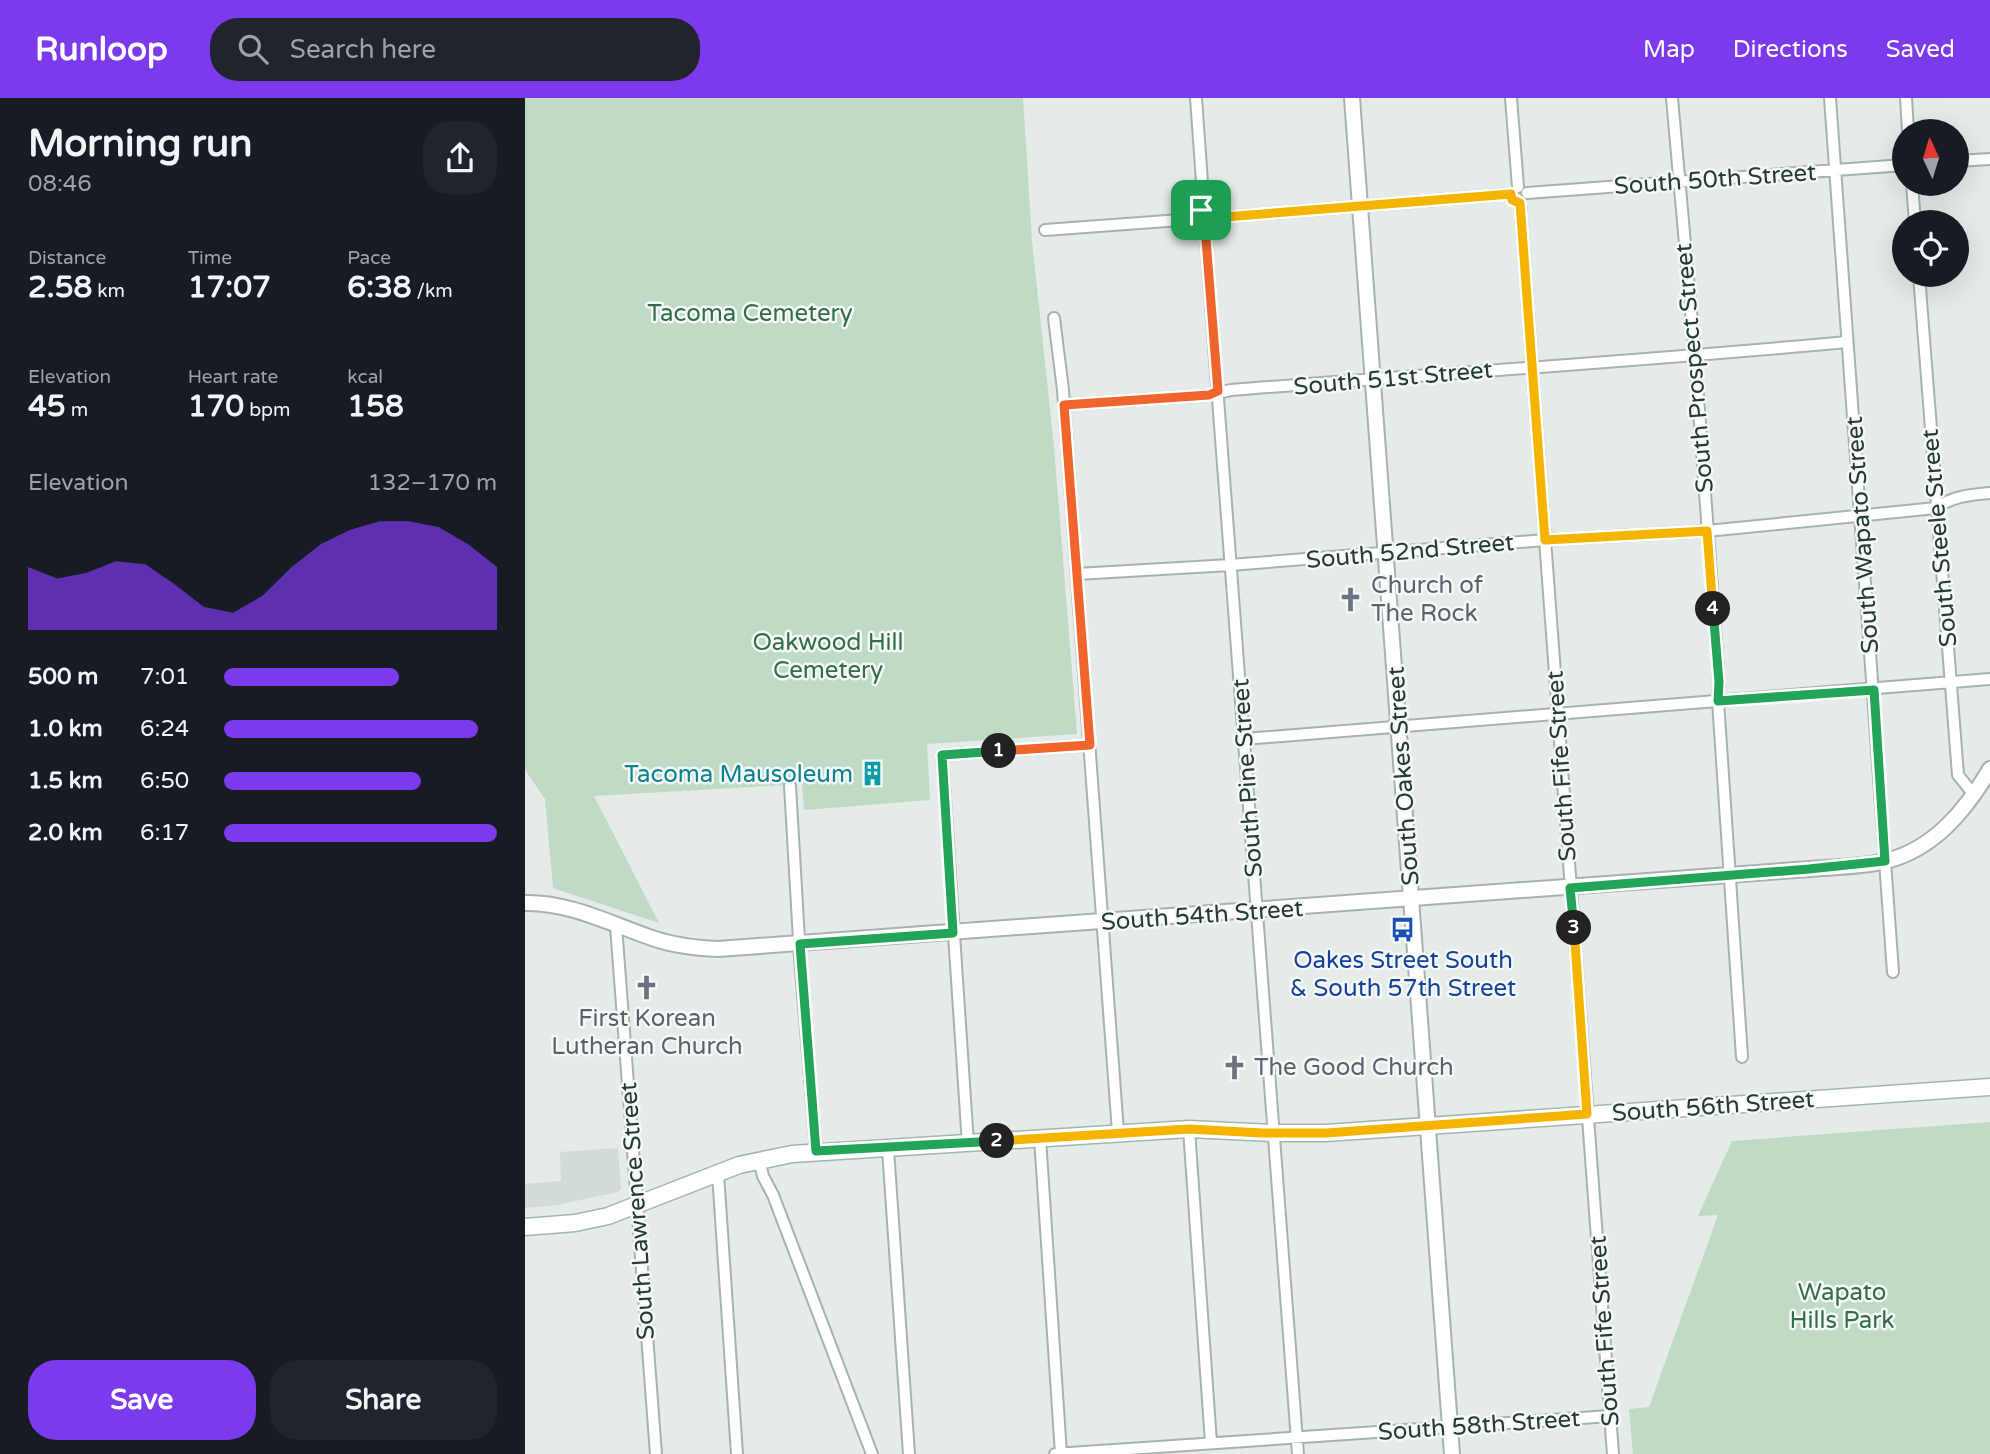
<!DOCTYPE html>
<meta charset="utf-8">
<style>
body{margin:0;font-family:"Varela Round",sans-serif;background:#20242c;color:#f1f3f6;height:100vh;display:flex;flex-direction:column;font-size:26px;white-space:nowrap}
*{box-sizing:border-box;margin:0}
p{font-size:23px;color:#9ea1a6}
.icon{flex:none;width:38px;height:38px;fill:none;stroke:currentColor;stroke-width:2;stroke-linecap:round;stroke-linejoin:round}
.map{position:relative;flex:1;overflow:hidden}
.panel{display:flex;flex-direction:column;background:#171b24;width:525px}
.panel>*{flex:none}
.needle{width:46px;rotate:356deg}
.buttons{position:absolute;left:1367px;top:21px;display:grid;gap:14px}
.buttons a{display:grid;place-items:center;width:77px;height:77px;border-radius:50%;background:#171b24;box-shadow:0 7px 28px #0002;font-size:35px}
.pin{position:absolute;display:grid;place-items:center;width:60px;height:60px;color:#fff;margin:-30px;border-radius:14px;box-shadow:0 4px 10px #0006}
.km{position:absolute;width:35px;height:35px;margin:-18px;border-radius:50%;background:#222;color:#fff;font-size:19px;line-height:35px;text-align:center}
.round{display:grid;place-items:center;flex:none;width:74px;height:74px;border-radius:28px;background:#20242c}
.summary{display:flex;align-items:center;justify-content:space-between;height:119px;padding:0 28px}
h1{font-size:38px;font-weight:700;line-height:52px}
.metrics{display:grid;grid-template-columns:repeat(3,1fr);gap:10px;height:119px;padding:7px 28px}
.metrics div{display:grid;align-content:center}
.metrics b{font-size:30px;font-weight:700}
.metrics small{font-size:19px;font-weight:400}
.metrics p{font-size:19px}
.chart{height:196px;padding:14px 28px}
.chart p{display:flex;justify-content:space-between}
.chart svg{width:100%;height:126px;margin-top:7px;fill:#7c3aed;opacity:.7}
.button{display:flex;gap:14px;margin-top:auto;padding:14px 28px}
.button a{flex:1;height:80px;border-radius:28px;background:#7c3aed;color:#fff;font-size:28px;font-weight:700;line-height:80px;text-align:center}
.button a+a{background:#20242c;color:#f1f3f6}
ul{padding:0 28px;list-style:none;font-size:23px}
li{display:grid;grid-template-columns:112px 84px 1fr;align-items:center;height:52px}
li i{height:18px;border-radius:9px;background:#7c3aed}
header{display:flex;align-items:center;gap:42px;box-sizing:border-box;height:98px;padding:0 35px;background:#7c3aed;color:#fff}
header strong{font-size:33px}
nav{display:flex;gap:38px;margin-inline-start:auto;font-size:24px}
.search{width:490px;height:63px;background:#20242c;display:flex;align-items:center;gap:18px;box-sizing:border-box;padding:0 24px;border-radius:28px;color:#9ea1a6;font-size:26px}
main{display:flex;flex:1;min-height:0}
.map>svg:first-child{display:block}
.built{fill:#d2dbd6}
.green{fill:#bfdac5}
.lines{fill:none;stroke-linecap:round;stroke-linejoin:round}
.minor-casing{stroke:#a7b3ae;stroke-width:14}
.tertiary-casing{stroke:#a7b3ae;stroke-width:18}
.secondary-casing{stroke:#a3b6ae;stroke-width:19}
.minor{stroke:#fff;stroke-width:10}
.tertiary{stroke:#fff;stroke-width:14}
.secondary{stroke:#fff;stroke-width:16}
.split-1-casing{stroke:#fff;stroke-width:14}
.split-2-casing{stroke:#fff;stroke-width:14}
.split-3-casing{stroke:#fff;stroke-width:14}
.split-4-casing{stroke:#fff;stroke-width:14}
.split-5-casing{stroke:#fff;stroke-width:14}
.split-1{stroke:#f0652b;stroke-width:9}
.split-2{stroke:#22a559;stroke-width:9}
.split-3{stroke:#f5b400;stroke-width:9}
.split-4{stroke:#22a559;stroke-width:9}
.split-5{stroke:#f5b400;stroke-width:9}
.labels{text-anchor:middle;stroke-width:5;stroke-linejoin:round;paint-order:stroke}
.street-label{font-size:24px;fill:#253b34;stroke:#f4f8f6}
.park-label{font-size:24px;fill:#346d47;stroke:#f4f8f6}
.worship-label{font-size:24px;fill:#5b616d;stroke:#f4f8f6;text-anchor:start}
.culture-label{font-size:24px;fill:#0d838f;stroke:#f4f8f6;text-anchor:end}
.transit-label{font-size:24px;fill:#164399;stroke:#f4f8f6}
</style>
<header>
<strong>Runloop</strong>
<div class="search"><svg class="icon" aria-label="search" viewBox="0 0 24 24"><circle cx="10" cy="10" r="6"/><path d="M15 15l6 6"/></svg>Search here</div>
<nav><a>Map</a><a>Directions</a><a>Saved</a></nav>
</header>
<main>
<section class="panel">
<div class="summary"><div><h1>Morning run</h1><p>08:46</p></div><a class="round"><svg class="icon" aria-label="share" viewBox="0 0 24 24"><path d="M12 15V3M7 8l5-5 5 5M5 13v7h14v-7"/></svg></a></div>
<div class="metrics">
<div><p>Distance</p><b>2.58<small> km</small></b></div>
<div><p>Time</p><b>17:07</b></div>
<div><p>Pace</p><b>6:38<small> /km</small></b></div>
</div>
<div class="metrics">
<div><p>Elevation</p><b>45<small> m</small></b></div>
<div><p>Heart rate</p><b>170<small> bpm</small></b></div>
<div><p>kcal</p><b>158</b></div>
</div>
<div class="chart"><p><span>Elevation</span>132–170 m</p>
<svg viewBox="0 0 160 44" preserveAspectRatio="none"><path d="M0 44V22L10 26L20 24L30 20L40 21L50 28L60 36L70 38L80 32L90 22L100 14L110 9L120 6L130 6L140 8L150 14L160 22V44z"/></svg>
</div>
<ul>
<li><b>500 m</b>7:01<i style="width:64%"></i></li>
<li><b>1.0 km</b>6:24<i style="width:93%"></i></li>
<li><b>1.5 km</b>6:50<i style="width:72%"></i></li>
<li><b>2.0 km</b>6:17<i style="width:100%"></i></li>
</ul>
<div class="button"><a>Save</a><a>Share</a></div>
</section>
<div class="map">
<svg width="1465" height="1356" viewBox="0 0 1465 1356">
<rect width="100%" height="100%" fill="#e4ebe8"/>
<path class="built" d="M93,1050L96,1091L93,1094L32,1107L0,1110V1086L36,1083L35,1054Z"/>
<path class="green" d="M0,0H498L507,143L529,349L552,636L402,646L405,702L279,712L277,686L69,698L134,825L28,790L20,701L0,672Z
M1465,1024V1356H1108L1104,1311L1124,1309L1193,1117L1173,1118L1207,1043Z"/>
<g class="lines">
<defs>
<path id="minor" d="M671,0L679,112
M986,0L993,89
M1147,0L1170,258L1194,585L1193,603L1217,959
M1305,0L1368,874
M1381,0L1383,33
M1432,63L1465,61
M1387,86L1390,124
M1002,95L1379,67
M995,105L1088,1356
M687,120L986,96
M680,129L773,1356
M520,132L669,121
M1394,177L1433,677L1449,697
M529,220L538,292L593,1034
M539,307L684,297L706,292C911,276 1117,263 1322,244
M552,476L705,467L1020,442L1182,433L1411,410C1428,398 1444,397 1465,395
M719,641L1465,581
M265,688L275,859L291,1053
M91,828L131,1356
M664,1031L686,1345
M515,1040L536,1356
M443,1046L417,657L564,647
M363,1051L384,1356
M234,1062L238,1078L248,1097L347,1356
M193,1076L212,1356
M530,1356L1085,1318"/>
<path id="tertiary" d="M827,0L927,1356
M0,805C45,804 88,827 130,841C151,848 171,850 193,851L1285,771C1310,769 1336,769 1361,763C1409,751 1441,712 1465,671"/>
<path id="secondary" d="M0,1129L50,1125L83,1118L214,1067L267,1056L664,1031L749,1035H801L1465,989"/>
</defs>
<use href="#minor" class="minor-casing"/>
<use href="#tertiary" class="tertiary-casing"/>
<use href="#secondary" class="secondary-casing"/>
<use href="#minor" class="minor"/>
<use href="#tertiary" class="tertiary"/>
<use href="#secondary" class="secondary"/>
</g>
<g class="lines">
<defs>
<path id="split-1" d="M474,653L565,647L539,307L684,297L693,293L680,129H674L669,121L671,116L676,112"/>
<path id="split-2" d="M472,1043L291,1053L275,846L428,835L417,657L474,653"/>
<path id="split-3" d="M472,1043L664,1031L737,1035H801L1062,1016L1049,830"/>
<path id="split-4" d="M1049,830L1045,790L1284,771L1360,763L1349,592L1193,603L1194,584L1188,511"/>
<path id="split-5" d="M676,112L684,114L687,120L986,96L987,102L995,105L1020,442L1182,433L1188,511"/>
</defs>
<use href="#split-1" class="split-1-casing"/>
<use href="#split-2" class="split-2-casing"/>
<use href="#split-3" class="split-3-casing"/>
<use href="#split-4" class="split-4-casing"/>
<use href="#split-5" class="split-5-casing"/>
<use href="#split-1" class="split-1"/>
<use href="#split-2" class="split-2"/>
<use href="#split-3" class="split-3"/>
<use href="#split-4" class="split-4"/>
<use href="#split-5" class="split-5"/>
</g>
<defs>
<symbol id="church-bare" viewBox="-9 -9 18 18"><path d="M-1.2-6h2.4v3.5h3.3v2.4h-3.3V6h-2.4V-.1h-3.3v-2.4h3.3Z" fill="#6b7280" stroke="#f4f8f6" stroke-width="2.5" paint-order="stroke"/></symbol>
<symbol id="building-bare" viewBox="-9 -9 18 18"><path d="M-4-6H4V6H1V3H-1V6H-4ZM-2.5-4.3h1.7v1.8h-1.7ZM.8-4.3h1.7v1.8H.8ZM-2.5-1h1.7V.8h-1.7ZM.8-1h1.7V.8H.8Z" fill="#0f9aa8" stroke="#f4f8f6" stroke-width="2.5" paint-order="stroke"/></symbol>
<symbol id="bus-bare" viewBox="-9 -9 18 18"><path d="M-5-6H5V4H4V6H2V4H-2V6H-4V4H-5ZM-3.5-4V0h7V-4ZM-3.5 1.2v1.5H-2V1.2ZM2 1.2v1.5H3.5V1.2Z" fill="#1a4fb4" stroke="#f4f8f6" stroke-width="2.5" paint-order="stroke"/></symbol>
</defs>
<g fill-rule="evenodd">
<use href="#church-bare" x="808" y="484" width="35" height="35"/>
<use href="#building-bare" x="330" y="658" width="35" height="35"/>
<use href="#bus-bare" x="860" y="814" width="35" height="35"/>
<use href="#church-bare" x="104" y="872" width="35" height="35"/>
<use href="#church-bare" x="692" y="952" width="35" height="35"/>
</g>
<g class="labels">
<g class="street-label">
<text transform="translate(1190 81) rotate(-4)" y="8">South 50th Street</text>
<text transform="translate(1169 270) rotate(-95)" y="8">South Prospect Street</text>
<text transform="translate(868 280) rotate(-5)" y="8">South 51st Street</text>
<text transform="translate(1337 437) rotate(-94)" y="8">South Wapato Street</text>
<text transform="translate(1414 440) rotate(-95)" y="8">South Steele Street</text>
<text transform="translate(885 453) rotate(-5)" y="8">South 52nd Street</text>
<text transform="translate(1036 668) rotate(-94)" y="8">South Fife Street</text>
<text transform="translate(878 678) rotate(-94)" y="8">South Oakes Street</text>
<text transform="translate(722 680) rotate(-94)" y="8">South Pine Street</text>
<text transform="translate(677 817) rotate(-4)" y="8">South 54th Street</text>
<text transform="translate(1188 1008) rotate(-4)" y="8">South 56th Street</text>
<text transform="translate(112 1113) rotate(-94)" y="8">South Lawrence Street</text>
<text transform="translate(1079 1233) rotate(-94)" y="8">South Fife Street</text>
<text transform="translate(954 1327) rotate(-4)" y="8">South 58th Street</text>
</g>
<g class="park-label">
<text x="225" y="223">Tacoma Cemetery</text>
<text x="303" y="552">Oakwood Hill<tspan x="303" dy="28">Cemetery</tspan></text>
<text x="1317" y="1202">Wapato<tspan x="1317" dy="28">Hills Park</tspan></text>
</g>
<g class="worship-label">
<text x="846" y="495">Church of<tspan x="846" dy="28">The Rock</tspan></text>
<text x="122" y="928" text-anchor="middle">First Korean<tspan x="122" dy="28">Lutheran Church</tspan></text>
<text x="729" y="977">The Good Church</text>
</g>
<g class="culture-label">
<text x="328" y="684">Tacoma Mausoleum</text>
</g>
<g class="transit-label">
<text x="878" y="870">Oakes Street South<tspan x="878" dy="28">&amp; South 57th Street</tspan></text>
</g>
</g>
</svg>
<div class="buttons">
<a><svg class="needle" viewBox="-14 -14 28 28"><path d="M0-13l5 13h-10z" fill="#e53935"/><path d="M0 13l5-13h-10z" fill="#9ea1a6"/></svg></a>
<a><svg class="icon" aria-label="locate" viewBox="0 0 24 24"><circle cx="12" cy="12" r="6"/><path d="M12 2v4M12 18v4M2 12h4M18 12h4"/></svg></a>
</div>
<div class="pin" style="left:676px;top:112px;background:#1e9e55"><svg class="icon" aria-label="arrive" viewBox="0 0 24 24"><path d="M6 21V4h12l-3 4 3 4H6"/></svg></div>
<b class="km" style="left:474px;top:653px">1</b>
<b class="km" style="left:472px;top:1043px">2</b>
<b class="km" style="left:1049px;top:830px">3</b>
<b class="km" style="left:1188px;top:511px">4</b>
</div>
</main>
